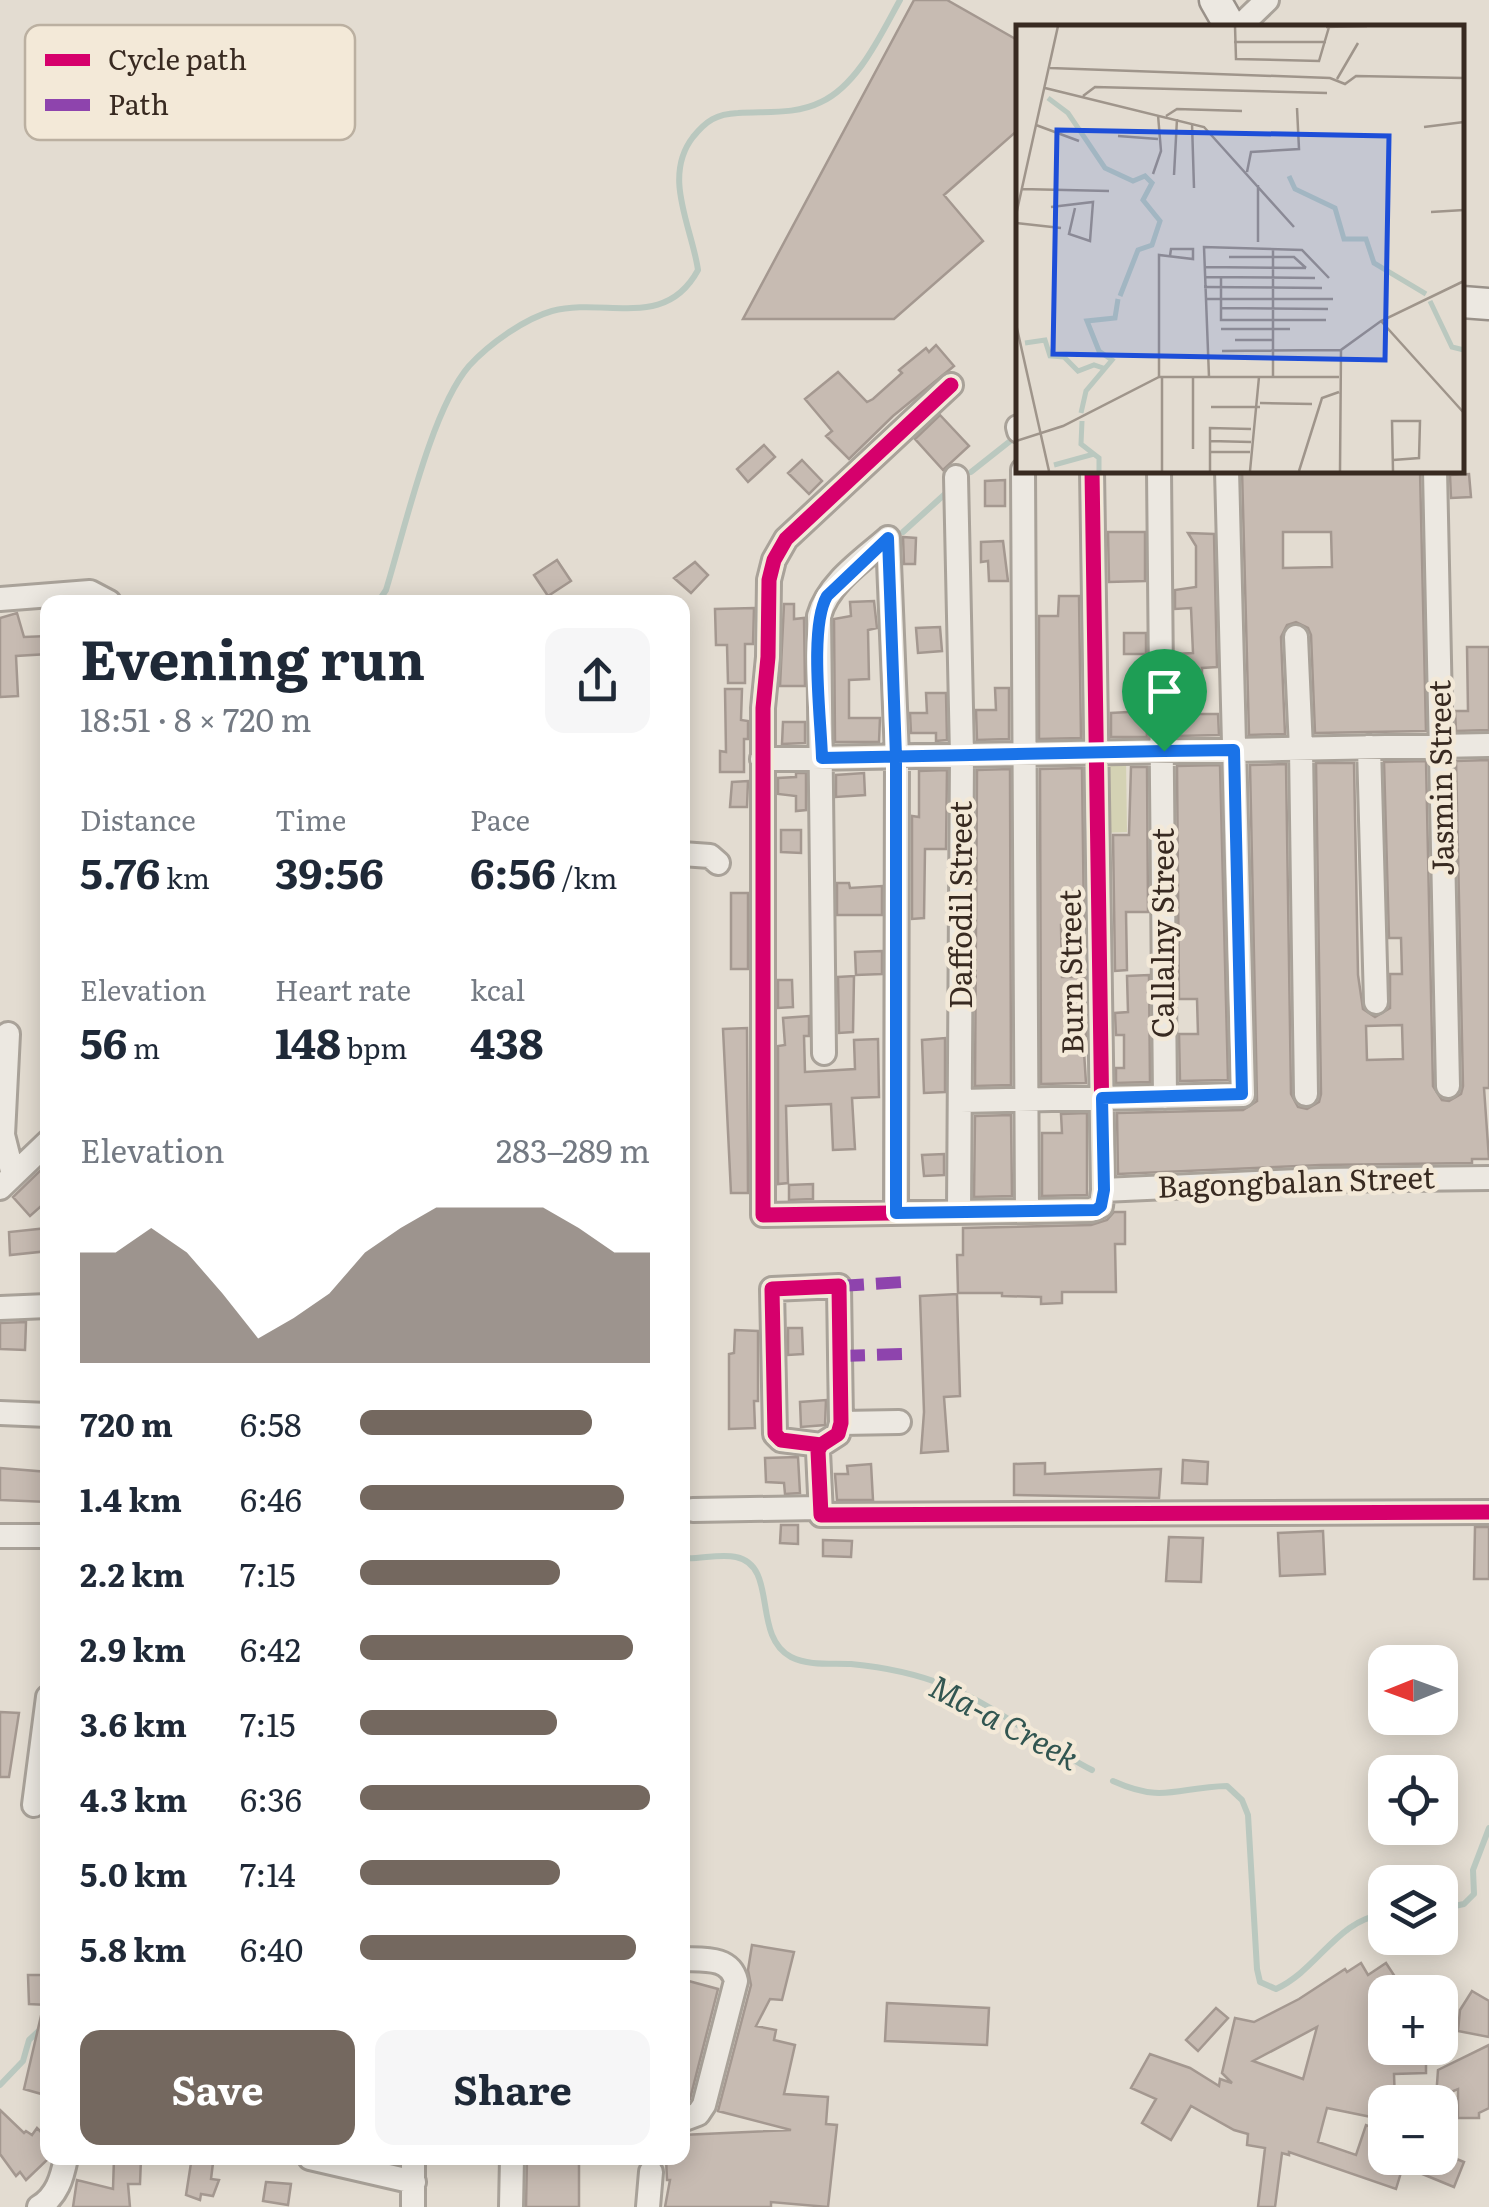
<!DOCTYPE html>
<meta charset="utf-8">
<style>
body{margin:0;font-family:Literata,serif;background:#f6f6f7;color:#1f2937;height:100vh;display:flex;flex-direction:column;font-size:38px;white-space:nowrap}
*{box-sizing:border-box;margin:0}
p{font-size:32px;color:#747a83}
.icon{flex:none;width:55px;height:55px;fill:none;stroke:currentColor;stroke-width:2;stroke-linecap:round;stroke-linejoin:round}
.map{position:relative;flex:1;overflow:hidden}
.drawer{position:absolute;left:40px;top:595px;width:650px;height:1570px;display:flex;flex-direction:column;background:#fff;border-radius:20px;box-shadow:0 5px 25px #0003}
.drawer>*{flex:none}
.needle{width:65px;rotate:269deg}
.tools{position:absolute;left:1368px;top:1645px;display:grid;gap:20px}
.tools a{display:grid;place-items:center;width:90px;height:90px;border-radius:20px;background:#fff;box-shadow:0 5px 25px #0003;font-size:50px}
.pin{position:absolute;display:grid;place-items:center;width:85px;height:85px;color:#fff;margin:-102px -42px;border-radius:50% 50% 50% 0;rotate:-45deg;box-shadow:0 0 10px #0007}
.pin .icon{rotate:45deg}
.round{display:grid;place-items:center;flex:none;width:105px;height:105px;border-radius:20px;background:#f6f6f7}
.summary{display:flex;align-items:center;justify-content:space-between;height:170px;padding:0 40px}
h1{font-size:55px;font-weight:700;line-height:75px}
.stats{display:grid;grid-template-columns:repeat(3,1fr);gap:15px;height:170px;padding:10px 40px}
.stats div{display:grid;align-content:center}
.stats b{font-size:42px;font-weight:700}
.stats small{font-size:28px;font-weight:400}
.stats p{font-size:28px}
.chart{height:280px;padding:20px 40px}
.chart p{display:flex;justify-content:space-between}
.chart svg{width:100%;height:180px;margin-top:10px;fill:#74685f;opacity:.7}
.cta{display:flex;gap:20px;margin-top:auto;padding:20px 40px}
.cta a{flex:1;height:115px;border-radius:20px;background:#74685f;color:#fff;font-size:40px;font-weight:700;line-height:115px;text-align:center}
.cta a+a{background:#f6f6f7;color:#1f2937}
ul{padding:0 40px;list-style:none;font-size:32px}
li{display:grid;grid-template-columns:160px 120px 1fr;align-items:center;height:75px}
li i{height:25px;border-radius:12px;background:#74685f}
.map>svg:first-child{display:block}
.green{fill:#d4d2b4}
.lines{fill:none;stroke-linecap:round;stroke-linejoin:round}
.stream{stroke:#bac8bf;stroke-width:6}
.building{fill:#c7bbb2;stroke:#a49890;stroke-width:2.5;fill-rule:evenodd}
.street-casing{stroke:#a9a299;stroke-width:28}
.secondary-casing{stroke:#999189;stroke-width:35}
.street{stroke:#ece8e1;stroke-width:22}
.secondary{stroke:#ece8e1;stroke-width:30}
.quiet{stroke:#8e44ad;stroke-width:12;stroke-dasharray:25 12;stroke-linecap:butt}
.cycleway-casing{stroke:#f3e9d8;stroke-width:21}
.cycleway{stroke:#d6006c;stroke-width:15}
.route-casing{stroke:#fff;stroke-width:20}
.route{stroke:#1a73e8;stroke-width:12}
.labels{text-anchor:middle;stroke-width:9;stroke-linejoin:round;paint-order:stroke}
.street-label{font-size:30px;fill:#382a21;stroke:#f3e9d8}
.water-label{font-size:32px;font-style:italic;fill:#325651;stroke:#f3e9d8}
.inset-river{fill:none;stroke:#bac8bf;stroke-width:5}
.inset-road{fill:none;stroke:#9f958b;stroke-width:2.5}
.view{fill:#1d4ed8;fill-opacity:0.15;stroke:#1d4ed8;stroke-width:5}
.inset-edge{fill:none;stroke:#382a21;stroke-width:5}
.key{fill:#f3e9d8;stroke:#bbb0a1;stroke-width:2.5}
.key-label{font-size:28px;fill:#382a21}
</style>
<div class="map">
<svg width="1489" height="2207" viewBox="0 0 1489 2207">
<rect width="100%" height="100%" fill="#e3dcd1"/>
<path class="green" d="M1126,759L1127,832L1100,833L1099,760Z"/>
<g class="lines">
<path class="stream" d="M971,472L1014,438
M903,532L945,494
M378,602L386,590C404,532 431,410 469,366C489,344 524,319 552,311C606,297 665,331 698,270C692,227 662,177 693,137C706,121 716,114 738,113C766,111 795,115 821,102C858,85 881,34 900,0
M682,1558C699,1560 719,1553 736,1557C779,1566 751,1636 791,1657C809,1666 832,1663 851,1664C883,1667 917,1674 947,1686C998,1707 1043,1745 1092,1770
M1113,1781C1164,1804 1177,1787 1227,1786L1242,1800L1248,1815L1257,1969L1260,1982L1276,1989C1319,1969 1336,1920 1385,1914
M1440,1909L1464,1904L1474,1894L1473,1870L1489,1828
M0,2085L23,2061L29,2040L43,2027"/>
</g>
<path class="building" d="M914,0H947L1019,41V129L944,195L983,241L894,319H743Z
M936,345L954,366L893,416L849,459L826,436L832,431L805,399L838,372L867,402L873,399L902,373L899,370L926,348L929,352Z
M940,415L969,446L943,470L915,439Z
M764,445L775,457L748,482L737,469Z
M802,460L822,481L809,494L788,473Z
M1242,470H1420L1426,731L1315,733L1311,635L1308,628L1296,622L1287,625L1281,637L1285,734L1249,735ZM1283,532H1331L1332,567L1283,568Z
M1469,474L1471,497L1451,498L1450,475Z
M1005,480V506H985V481Z
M1108,532H1145V581L1109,582Z
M1188,533L1214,534L1217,667L1202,668V682H1176V654L1193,653L1191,608L1175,609V590L1196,587V546Z
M903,537L916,538L915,564H904Z
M1003,541L1008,581H989L988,561L981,562V542Z
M557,560L571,581L548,596L534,575Z
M695,562L708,575L691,593L674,578Z
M1059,596H1079L1081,738L1039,739V616H1058Z
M874,601L877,628L868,630L869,679L849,680V718H880L879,742H835L834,619L851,616L850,602Z
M784,604H794V619L804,618L805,686H780Z
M754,608L753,644H745V683H728L727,645H716L715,609Z
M17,613L24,637L48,636V654L16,656L18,696L0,697V618Z
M940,627L942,651L918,653L916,628Z
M1124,633H1146V654H1124Z
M1467,647H1489V730L1456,731L1455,711H1468Z
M995,688H1009V739L977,740L976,710H996Z
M725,689H742L741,720L748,721V739H744V772H720V751L726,752Z
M926,693H946L947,740L936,741V733H911L910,713H927Z
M1146,711L1147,737H1111V713Z
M1176,714H1218L1219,735L1177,736Z
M783,722H805V743L782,744Z
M1489,760V1088H1484L1489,1159H1472V1163L1321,1165L1118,1174L1117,1113L1243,1110L1257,1101L1250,765L1286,764L1291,1094L1298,1107L1307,1109L1319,1102L1321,1094L1316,763H1354L1358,975L1363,1009L1375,1017L1390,1008V974H1402L1401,938H1389L1384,762L1426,761L1433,1086L1442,1100L1449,1101L1461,1094L1463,1086L1456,761ZM1402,1025L1403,1059L1367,1060L1366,1026Z
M1220,765L1228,1080L1180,1081L1179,1034H1198L1197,999H1179L1177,766Z
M1131,767H1147L1148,912H1126L1127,970L1115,971L1113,835H1129Z
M1082,768L1084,924L1061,925L1062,977H1085L1086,1036H1083L1086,1083L1041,1084L1040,769Z
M1010,769L1011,1085L975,1086L977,770Z
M947,770L946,849H925L924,918L912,919V816L919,817V771Z
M796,773H806V810L796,811V796L778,794V778L796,777Z
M864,773L865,795L836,797V775Z
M748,781L747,807H730L732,782Z
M781,830H801V853L781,852Z
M837,883H849L850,888L882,886V915H837Z
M731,893H748V969H731Z
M882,951V974L856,975L855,952Z
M1149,975L1150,1082L1116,1083V1068H1124V1035H1116L1115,1013L1128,1012L1127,976Z
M854,976L853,1032L839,1033L838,977Z
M778,980H792L793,1007L778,1008Z
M809,1016V1036H804L805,1072L855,1069L854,1040L878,1039L879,1097L852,1098L855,1149L833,1150L831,1104L786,1106L788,1183L778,1184V1046L785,1045L783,1018Z
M747,1028L748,1193H731L723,1029Z
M945,1038V1092L924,1093L922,1040Z
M1087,1113V1195L1042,1196V1133H1062L1061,1114Z
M1011,1115L1012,1196L974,1197L975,1116Z
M944,1154V1175L924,1176L922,1155Z
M48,1163V1200L30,1216L13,1197Z
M813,1184V1199L789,1200V1185Z
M1114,1212H1125V1244H1115L1116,1292H1062V1303L1041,1304V1297L1002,1296V1293H958L957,1255H963V1228L1091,1225L1107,1220Z
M48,1228V1251L10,1255L9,1232Z
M957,1294L960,1396L944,1397L948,1451L921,1453L924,1412L920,1296Z
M26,1322L25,1350L0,1349V1323Z
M788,1328H802L803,1354L788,1355Z
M735,1330L758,1331V1401H754L755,1428L729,1429V1354L734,1353Z
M826,1400L825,1425L801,1427L800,1402Z
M798,1457L800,1493L785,1494L784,1483L766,1482L765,1458Z
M1183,1460L1208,1462L1207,1484L1182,1483Z
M1045,1463V1474L1161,1469L1159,1498L1014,1495V1464Z
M871,1464L873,1500H837L835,1474H848L847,1466Z
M0,1468L48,1472V1502L0,1500Z
M781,1525H798V1544L780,1543Z
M1475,1527H1489V1579H1474Z
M1323,1531L1325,1574L1280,1576L1278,1533Z
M1169,1537L1203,1538L1201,1582L1166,1581Z
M823,1540L852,1541L851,1557L823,1556Z
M0,1712L19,1713L9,1777H0Z
M752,1945L794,1952L782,2000L770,1999L756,2026L776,2030L774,2040L795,2045L784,2094L828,2097L826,2124L837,2125L828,2207L771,2202V2207H665L670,2180H667L666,2158H682V2135L791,2130L718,2111L751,1985L748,1970Z
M1361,1963L1368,1975L1386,1963L1405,1992H1385V2048L1426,2049V2073L1394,2074L1395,2102H1385L1381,2119L1327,2108L1318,2142L1356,2155L1366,2125L1385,2132V2158H1440V2152L1464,2162L1454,2187L1403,2166L1396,2189L1289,2152V2155L1282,2153L1275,2207H1258L1265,2148L1247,2145L1248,2134L1234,2130L1191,2106L1171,2140L1142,2123L1156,2099L1131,2088L1150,2054L1190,2068L1219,2086L1220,2079L1232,2083L1222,2073L1235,2018L1254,2022L1299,1999L1345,1969L1347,1972ZM1317,2027L1303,2079L1253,2061Z
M28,1975H48V2005L29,2004Z
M685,1980L718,1989L690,2099L685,2103L682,2102V1991Z
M1472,1991L1489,2001V2037L1458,2031L1460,2010Z
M887,2003L989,2008L987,2045L885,2041Z
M1216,2008L1228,2018L1198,2051L1186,2040Z
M41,2016L48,2017L45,2095L24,2089Z
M1489,2045V2108L1479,2113V2118H1458V2089L1436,2098L1438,2070Z
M0,2110L24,2133L26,2131L32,2135L37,2128L48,2139V2159L26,2180L20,2172L16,2176L0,2154Z
M114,2158H141L140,2184H128L130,2207H73L77,2180L113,2189Z
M527,2158H559V2163H579V2207H526Z
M191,2163H213L211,2179L219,2180L213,2196L201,2194L200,2200L186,2195Z
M266,2182L291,2184L288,2205L263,2201Z"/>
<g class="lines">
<defs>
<path id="street" d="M1238,28L1267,0
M951,385L786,539L774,560L769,580L768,657L763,708V1215L1091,1210L1101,1206L1103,1190L1092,470
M1018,427L1019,431
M1023,470L1027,1211
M1159,470L1165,1097
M1435,470L1448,1086
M956,477L962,755L959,1212
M888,538L897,756L896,1213
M0,599L90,592L109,602
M1296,637L1301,749L1306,1094
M1369,747L1376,1002
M762,759L1489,745
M682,854L710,856L718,863
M8,1034L3,1135L13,1175
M824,1053L819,616C828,583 863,560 888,538
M961,1101L1243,1095L1227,470
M0,1188L48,1142
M1103,1190L1321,1180L1489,1178
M0,1308L48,1306
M0,1413L48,1415
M841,1423L899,1422
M821,1445L781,1440L775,1434L772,1289L839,1286L841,1423L838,1434L821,1445L818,1451L821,1515L1489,1512
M693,1510L819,1508
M0,1536H48
M34,1805L48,1697
M682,1959C703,1960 730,1956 736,1981L704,2105L698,2114L682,2120
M310,2158L414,2182
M413,2158V2207
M39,2207C57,2196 62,2178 66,2158
M511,2207L512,2158
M648,2207L651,2172"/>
<path id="secondary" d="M1215,0L1231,28
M1462,302L1489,304"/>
</defs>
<use href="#street" class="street-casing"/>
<use href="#secondary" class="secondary-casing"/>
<use href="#street" class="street"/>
<use href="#secondary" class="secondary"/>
<path class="quiet" d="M839,1286L903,1282
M840,1356L902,1354"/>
<defs>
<path id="cycleway" d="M951,385L786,539L774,560L769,580L768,657L763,708V1215L1091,1210L1101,1206L1103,1190L1092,470
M821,1445L781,1440L775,1434L772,1289L839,1286L841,1423L838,1434L821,1445L818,1451L821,1515L1489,1512"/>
</defs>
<use href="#cycleway" class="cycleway-casing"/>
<use href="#cycleway" class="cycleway"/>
</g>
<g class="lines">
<defs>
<path id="route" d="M1164,751C1049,753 936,756 822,758C821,719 809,627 827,596L888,538L896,756V1213L1096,1210L1101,1206L1104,1190L1102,1098L1242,1094L1234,750L1164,751"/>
</defs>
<use href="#route" class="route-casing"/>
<use href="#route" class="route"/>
</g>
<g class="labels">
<g class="street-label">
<text transform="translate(1442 778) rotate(-91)" y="10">Jasmin Street</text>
<text transform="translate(962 905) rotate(-90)" y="10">Daffodil Street</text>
<text transform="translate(1164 933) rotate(-90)" y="10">Callalny Street</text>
<text transform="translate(1072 972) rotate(-91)" y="10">Burn Street</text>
<text transform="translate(1296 1183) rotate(-2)" y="10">Bagongbalan Street</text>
</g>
<g class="water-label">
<text transform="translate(1004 1723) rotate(28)" y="11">Ma-a Creek</text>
</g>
</g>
<g transform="translate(1016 25)">
<rect width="448" height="448" fill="#e3dcd1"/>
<path class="inset-river" d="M32,73L52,88L89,143L117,156L129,151L136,158L127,175L144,196L136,220L122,225L104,271M273,151L279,164L319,183L328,214H350L358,238L410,269M414,276L436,322L448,325M9,318L29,315L34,331L48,332L62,346L78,340L90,344M65,388L70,366L96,335L83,326L71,296L99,293L102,274M66,396L65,419L83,433V446M38,440L78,429"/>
<path class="inset-road" d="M219,1L220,34L303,36L313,2M310,2L351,1M218,17H310M34,43L314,53L329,59L340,51L448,53M321,54L342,18M29,63L188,102L278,202M67,71L79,62L311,68M150,91L161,84L226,86M176,98L178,163M20,100L63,116M408,102L448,97M102,111L142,114M231,147L235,127L283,124L281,83M137,149L145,126L142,90M158,150L161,94M5,164L93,166M35,182L77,177L74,216L53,209L59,183M415,187L448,185M0,190L42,1M0,198L45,203M242,217V160M257,224V352M213,232H278L290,243M188,242L290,243M188,252L299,253M205,253V295H310M188,262L306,263M191,274H317M205,283L312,284M365,296L448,388M0,299L33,446M205,304H274M219,315H257M206,326L325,325M143,352V230L177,234V224H155L154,231M177,352V424M193,352L188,222L286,225L313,253M244,378L296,379M195,382H244M0,416L47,401L143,352H323M194,416L235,417M194,427H234M146,446V352M194,446V403L235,404M234,446L243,352M283,446L306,373L323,367M324,446L325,325L365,296L448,256M377,446L376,396H404L403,433L377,435"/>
<path class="view" d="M41,105L373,111L369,335L37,329Z"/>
<rect width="448" height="448" class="inset-edge"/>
</g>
<rect x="25" y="25" width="330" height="115" rx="15" class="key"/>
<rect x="45" y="54" width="45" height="12" fill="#d6006c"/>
<rect x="45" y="99" width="45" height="12" fill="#8e44ad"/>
<g class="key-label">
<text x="108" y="70">Cycle path</text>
<text x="108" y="115">Path</text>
</g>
</svg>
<div class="tools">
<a><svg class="needle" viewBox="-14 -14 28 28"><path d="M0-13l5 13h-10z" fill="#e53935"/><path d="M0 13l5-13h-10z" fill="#747a83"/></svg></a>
<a><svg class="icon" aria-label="locate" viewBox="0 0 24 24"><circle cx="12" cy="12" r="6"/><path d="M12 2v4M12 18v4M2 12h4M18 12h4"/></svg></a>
<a><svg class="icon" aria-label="layers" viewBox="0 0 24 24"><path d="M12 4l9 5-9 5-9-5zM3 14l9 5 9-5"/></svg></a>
<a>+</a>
<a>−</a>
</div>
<div class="pin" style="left:1164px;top:751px;background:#1e9e55"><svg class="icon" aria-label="arrive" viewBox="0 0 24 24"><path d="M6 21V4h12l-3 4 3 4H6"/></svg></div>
<section class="drawer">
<div class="summary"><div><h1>Evening run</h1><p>18:51 · 8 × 720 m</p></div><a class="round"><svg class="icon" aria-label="share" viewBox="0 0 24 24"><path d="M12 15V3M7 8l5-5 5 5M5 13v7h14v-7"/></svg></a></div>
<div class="stats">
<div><p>Distance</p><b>5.76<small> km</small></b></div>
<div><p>Time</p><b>39:56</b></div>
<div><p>Pace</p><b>6:56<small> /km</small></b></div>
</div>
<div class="stats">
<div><p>Elevation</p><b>56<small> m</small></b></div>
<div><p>Heart rate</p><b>148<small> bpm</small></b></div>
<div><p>kcal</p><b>438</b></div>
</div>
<div class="chart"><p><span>Elevation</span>283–289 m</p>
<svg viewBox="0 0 160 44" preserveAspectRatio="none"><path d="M0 44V17L10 17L20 11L30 17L40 27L50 38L60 33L70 27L80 17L90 11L100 6L110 6L120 6L130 6L140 11L150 17L160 17V44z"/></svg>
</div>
<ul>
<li><b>720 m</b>6:58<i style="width:80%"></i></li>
<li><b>1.4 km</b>6:46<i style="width:91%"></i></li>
<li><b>2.2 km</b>7:15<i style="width:69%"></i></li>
<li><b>2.9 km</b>6:42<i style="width:94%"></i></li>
<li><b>3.6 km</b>7:15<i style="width:68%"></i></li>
<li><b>4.3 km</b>6:36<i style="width:100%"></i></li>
<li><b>5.0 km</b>7:14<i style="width:69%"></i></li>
<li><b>5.8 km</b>6:40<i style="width:95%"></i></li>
</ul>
<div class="cta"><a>Save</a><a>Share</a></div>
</section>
</div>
